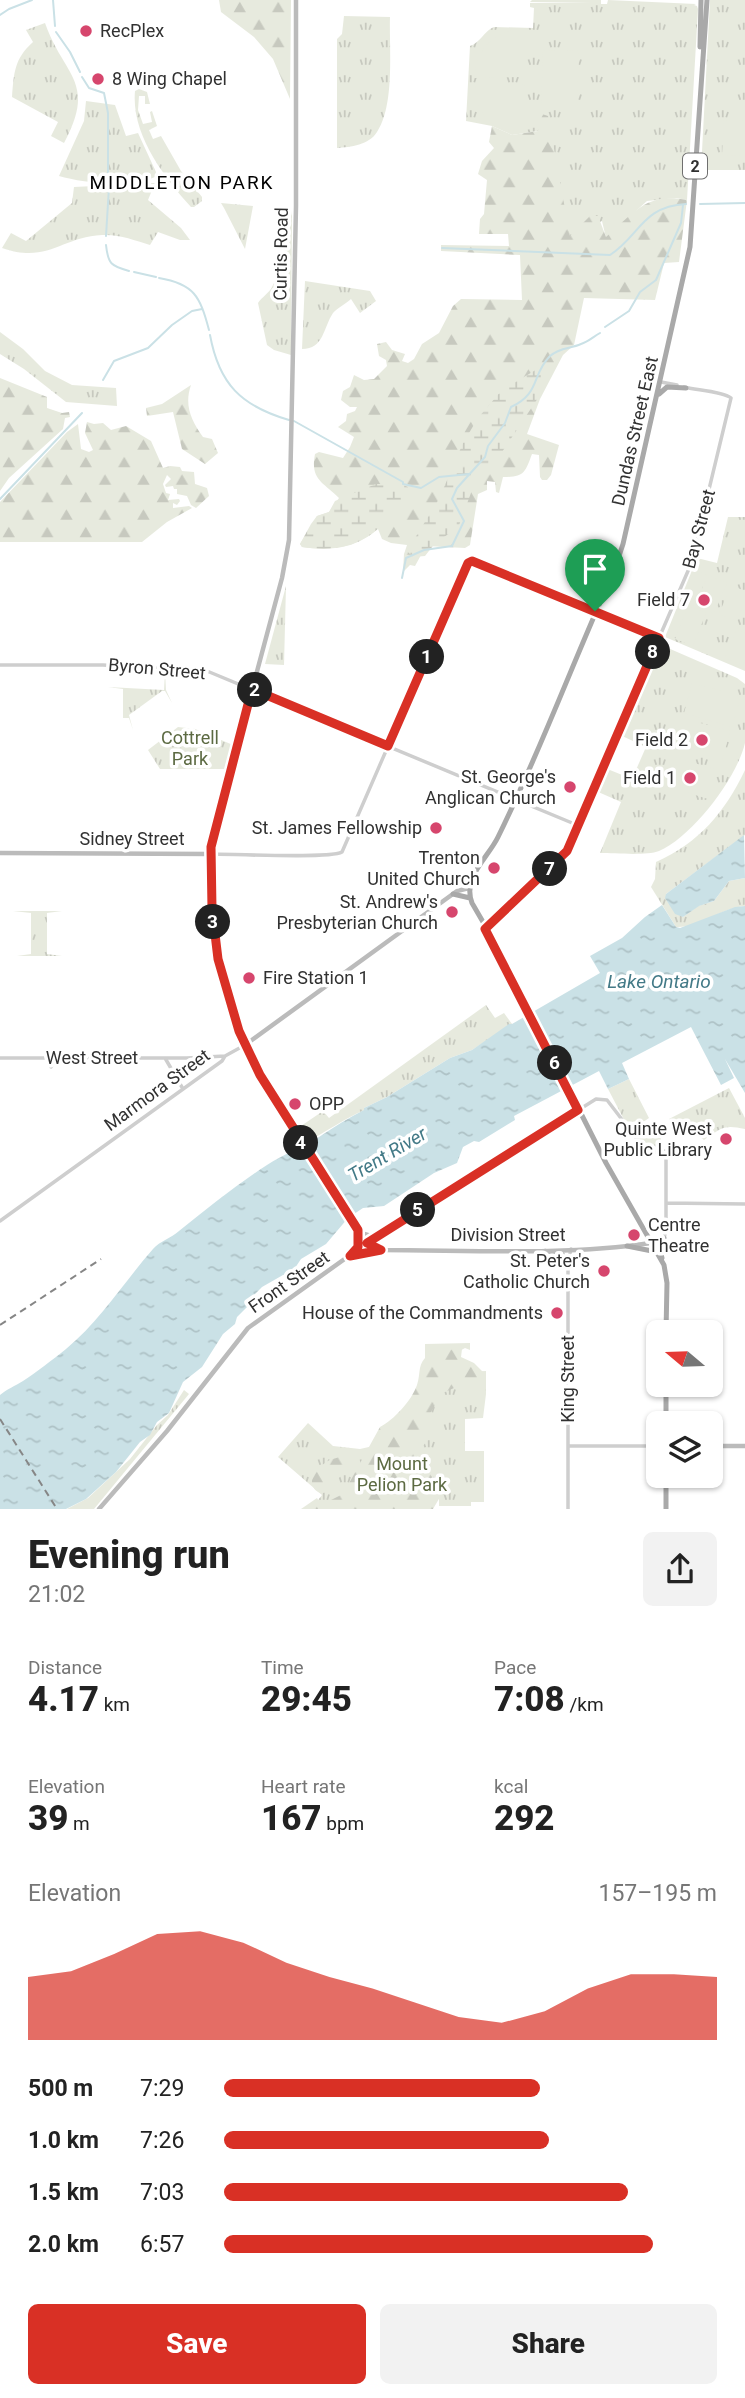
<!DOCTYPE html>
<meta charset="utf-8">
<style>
body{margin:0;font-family:Roboto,sans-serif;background:#f2f2f2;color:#222;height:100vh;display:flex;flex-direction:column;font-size:26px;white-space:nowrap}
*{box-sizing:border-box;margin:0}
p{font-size:23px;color:#767676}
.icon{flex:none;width:38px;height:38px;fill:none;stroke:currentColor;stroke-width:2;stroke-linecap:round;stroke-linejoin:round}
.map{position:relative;height:1509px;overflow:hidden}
.side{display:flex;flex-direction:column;background:#fff;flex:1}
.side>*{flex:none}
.needle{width:46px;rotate:289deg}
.fabs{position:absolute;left:646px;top:1320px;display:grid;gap:14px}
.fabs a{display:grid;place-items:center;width:77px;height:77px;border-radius:10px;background:#fff;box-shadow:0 2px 5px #0004;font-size:35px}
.pin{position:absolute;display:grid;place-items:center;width:60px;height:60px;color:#fff;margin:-72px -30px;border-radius:50% 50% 50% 0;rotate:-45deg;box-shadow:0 0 7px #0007}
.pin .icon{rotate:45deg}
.km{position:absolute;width:35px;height:35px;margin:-18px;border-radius:50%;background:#222;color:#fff;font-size:19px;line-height:35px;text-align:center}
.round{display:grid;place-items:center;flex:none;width:74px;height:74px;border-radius:10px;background:#f2f2f2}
.overview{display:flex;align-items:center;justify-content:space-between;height:119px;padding:0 28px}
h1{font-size:38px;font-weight:800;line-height:52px}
.metrics{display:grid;grid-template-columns:repeat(3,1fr);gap:10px;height:119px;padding:7px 28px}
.metrics div{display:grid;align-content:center}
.metrics b{font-size:35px;font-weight:800}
.metrics small{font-size:19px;font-weight:400}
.metrics p{font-size:19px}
.chart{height:196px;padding:14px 28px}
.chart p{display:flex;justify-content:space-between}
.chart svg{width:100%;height:126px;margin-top:7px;fill:#d93025;opacity:.7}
.cta{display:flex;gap:14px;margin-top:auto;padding:14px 28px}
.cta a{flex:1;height:80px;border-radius:10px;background:#d93025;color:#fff;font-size:28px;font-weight:800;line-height:80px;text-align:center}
.cta a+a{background:#f2f2f2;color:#222}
ul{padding:0 28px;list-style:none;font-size:23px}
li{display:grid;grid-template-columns:112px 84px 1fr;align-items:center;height:52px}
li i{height:18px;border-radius:9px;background:#d93025}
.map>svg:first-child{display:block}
.grass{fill:url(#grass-tufts)}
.forest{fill:url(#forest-firs)}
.wetland{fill:url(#wetland-marsh)}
.pitch{fill:#e7eade}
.water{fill:url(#water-ripples)}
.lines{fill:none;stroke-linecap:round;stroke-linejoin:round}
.stream{stroke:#cae1e6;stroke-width:2}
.tertiary{stroke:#cecece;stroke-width:3.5}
.secondary{stroke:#bbb;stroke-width:4.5}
.primary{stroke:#a9a9a9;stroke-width:5}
.rail{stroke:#868686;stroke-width:2;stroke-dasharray:7 5;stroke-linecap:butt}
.route-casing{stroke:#fff;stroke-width:14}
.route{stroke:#d93025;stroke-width:9}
.poi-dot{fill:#d6466d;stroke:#fff;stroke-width:2.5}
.labels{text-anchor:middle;stroke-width:7;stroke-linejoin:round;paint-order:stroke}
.shield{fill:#fff;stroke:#6f6f6f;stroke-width:2}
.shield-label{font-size:16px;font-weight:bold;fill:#313131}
.poi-label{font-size:18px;fill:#313131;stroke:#fff;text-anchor:end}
.street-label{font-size:18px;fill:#313131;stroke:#fff}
.park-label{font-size:18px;fill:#5c6a42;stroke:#fff}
.neighbourhood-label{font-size:19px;letter-spacing:2px;fill:#000;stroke:#fff}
.water-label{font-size:19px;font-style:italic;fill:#437a87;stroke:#fff}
</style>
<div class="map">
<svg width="745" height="1509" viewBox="0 0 745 1509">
<defs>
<pattern id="grass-tufts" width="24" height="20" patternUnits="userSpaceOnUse" patternTransform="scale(1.75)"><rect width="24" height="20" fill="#e7eade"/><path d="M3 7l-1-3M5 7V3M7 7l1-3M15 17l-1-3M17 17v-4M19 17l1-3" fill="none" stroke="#c7c9bf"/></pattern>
<pattern id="forest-firs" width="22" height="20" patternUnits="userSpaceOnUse" patternTransform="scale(1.75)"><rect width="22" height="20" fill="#e7eade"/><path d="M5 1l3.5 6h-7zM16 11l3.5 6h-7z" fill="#c7c9bf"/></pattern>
<pattern id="wetland-marsh" width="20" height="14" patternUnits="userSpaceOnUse" patternTransform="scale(1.75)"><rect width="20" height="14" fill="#e7eade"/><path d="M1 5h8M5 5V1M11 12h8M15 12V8" fill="none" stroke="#c7c9bf"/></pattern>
<pattern id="water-ripples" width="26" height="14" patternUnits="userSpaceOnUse" patternTransform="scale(1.75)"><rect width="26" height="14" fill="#cae1e6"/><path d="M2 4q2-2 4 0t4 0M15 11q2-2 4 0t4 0" fill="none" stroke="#aec2c6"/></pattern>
</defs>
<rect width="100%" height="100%" fill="#fff"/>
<path class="grass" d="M532,0H601V4H607L608,0L696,4L694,5L697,6L698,9L687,200L676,198L647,201L606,238L602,221L570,237L538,131L512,135L492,126L466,121L470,46C480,43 484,31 494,27L533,28L534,8L530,7V3H591L530,2Z
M710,0H745V170H701Z
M344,16L390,17C389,50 395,104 377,132C369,145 351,147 337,148V39L342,34Z
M45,23C64,77 97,81 64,143L51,136L58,122L12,97C14,73 14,59 33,42L26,30Z
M139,89L147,92L150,104H145V96H139L138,110L143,124L152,122L150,112L152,111L157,126L149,130L153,139L161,136L181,171L202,197V201L194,207H191C164,177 131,134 135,91Z
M86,101L115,105L126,136L138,133L156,172L155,177C132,188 82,183 59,176L84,121Z
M155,183L148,200L181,228L190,240H180L158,232L150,245C134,240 119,234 102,235C61,237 48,264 2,248L11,233L26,241L72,203L74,187Z
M221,203L253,206L245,249L224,208Z
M292,211L291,355L274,350L267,345L258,303C262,297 269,293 272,287C285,263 287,237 292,211Z
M305,281L370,291L376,301L360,313L351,299C346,304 337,308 333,313C323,328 324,349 302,349Z
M0,332L23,349L45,371L72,385L116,388L117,406L66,402L24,369L0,354Z
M728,517H745V671L665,637L697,558L717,563Z
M286,586L284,665L265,664Z
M661,645L737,678L745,684C745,702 745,725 745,743C737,778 692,837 659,851C646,856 615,853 600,853L621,802L596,791L605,768L632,779L646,747L620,735Z
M165,672L166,690L172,703L165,691H162L129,715L133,730L129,718H123V689L108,687L164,690Z
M178,727L195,729L233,745L226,769H160L148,750Z
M745,770V835L666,894L683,917L698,906L714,901L729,881L745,878V906C721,908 699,928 676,927L651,887L655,879L656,862C699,843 725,812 745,770Z
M13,911H62L47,913V954L62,956H17L31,954V913Z
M486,1005L495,1018L504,1013L512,1024L472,1050L450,1058L387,1097L364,1108L365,1110C343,1119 325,1133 304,1143L298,1128L323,1111L329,1118Z
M629,1079L649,1118L630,1131L608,1089Z
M729,1088L745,1118V1129C724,1124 721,1128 704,1140L681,1123L675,1127L669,1119Z
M656,1121L661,1126V1144L652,1148L640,1140L636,1133Z
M470,1343V1350L465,1348L456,1353V1372L486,1371V1394L483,1418L465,1419V1451H484V1502H471V1506H439V1498L311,1509L322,1495L278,1457L308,1423L333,1446L360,1449L391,1442L425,1440V1344Z
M184,1390L189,1394L94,1509H67L88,1498L130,1459L157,1425L168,1415Z"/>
<path class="forest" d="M219,0H291L290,99L273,59L254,37L221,12Z
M539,113L548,116L570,236L590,216H598L606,237C634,213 646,192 687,200L679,262L664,263L655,300L584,298L574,345L563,355L540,399L527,434L559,445L551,475L547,480H542L540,477L539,455L532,454C525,473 524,477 503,477L499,493L496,492L495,482L487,481V490L478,494L470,545L465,548L426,546L415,566L410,565L403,572L404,554L407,545L391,543L382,539L378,529C355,548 331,551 302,547L300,544L317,516L329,512L339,498C323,482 310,480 315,454L319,452L343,458L350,447L354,437L338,427L346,421L347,414L355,411L357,407H350L341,400L343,391L350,387L354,375L364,380L374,379L387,366L386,360L379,356L377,344L386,342L392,350L405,354L402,361L408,363L414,359L422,344L439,333L453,306L461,299L522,300L520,255L441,251V245L509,246L508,234H479L480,219L484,214L487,180L478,174L482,161L494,148L489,142L492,126L512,135L538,131Z
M0,378L47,397V408L62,413L69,412L70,417L65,418L63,429L9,478L0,491Z
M191,385C184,405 191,420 203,437L212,439L218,453L205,464L182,449L173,412L147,416L146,408L162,404Z
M87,422L94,424L103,423L111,430L126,426L151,441L163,468L170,466L180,467L182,471L194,472L195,484L207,488L209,496L196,508L191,505L187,496L177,494V489H174L173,486L166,487L165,485L171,479L167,475L163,484L166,493L170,494L168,500L179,499L180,501L177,505L173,503V508L189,506L192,508L167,522L142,542H0V502L67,432L78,424L81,449L89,452L93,450L85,433Z
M462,1349L461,1357L474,1363L484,1373L481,1384L460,1380L456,1382L454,1388L443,1393L429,1415L439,1426L411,1461L409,1467L416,1465L425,1455L433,1459L428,1471L434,1480L446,1487L433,1509H301L317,1498L321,1505L343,1494L380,1427C394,1420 412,1400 417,1385C419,1379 419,1373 420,1368C425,1348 445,1350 462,1349Z
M347,1454L352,1456C349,1472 333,1483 322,1494C305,1487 312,1472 325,1463C331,1458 340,1458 347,1454Z"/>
<path class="wetland" d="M539,368L545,369L547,377L542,392L502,452L478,474L458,528L436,542L425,556L413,557L407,551L439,499L463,443L478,418L502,390Z
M376,484H400L408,487V491C380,535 356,555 302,547L300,544L311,524L317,516L329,512L335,501Z"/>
<path class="pitch" d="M513,30H525V74L521,77L474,78C477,53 487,37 513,30Z
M543,50L579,51L577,107H541Z
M475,83H522L525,87V132C491,130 476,117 475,83Z
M724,120L745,121V156L722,155Z
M699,572L707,575L702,589L709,576L717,579L712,593L718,580L727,583L714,614L686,603Z
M731,585L745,591V600L737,621L719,614Z
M688,606L706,613L693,646L675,639Z
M736,630L745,633V660L743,665L725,658Z
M692,683L741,696L732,727L684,713Z
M682,718L730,731L722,762L673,748Z
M672,756L717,770L708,799L663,785Z"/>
<path class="water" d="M744,835L745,878L729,881L714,901L699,906L683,917L675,914L665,898L666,894Z
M662,905L676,927L680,928L735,907L745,906V1093L725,1059L734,1078L721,1085L691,1027L622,1063L629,1079L608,1089L599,1071L514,1116L515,1120L479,1142L474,1141L463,1147L457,1163L434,1173L384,1206L363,1208L348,1218L326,1244L301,1259L291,1274L283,1275L262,1287L255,1294L250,1304L237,1317L235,1324L223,1334L202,1367L183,1382L169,1413L157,1422L150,1435L140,1442L116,1472L86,1499L66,1509H0V1395C7,1389 15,1386 23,1381C37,1372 52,1360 66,1349C100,1321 124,1282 153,1249C160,1241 171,1238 179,1231C208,1208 236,1185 267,1165C284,1154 302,1147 319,1137C334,1127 348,1118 364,1110V1108L387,1097L450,1058L472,1050L509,1024H512L600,973L590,956L622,938L645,917Z"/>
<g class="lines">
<path class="stream" d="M53,0L55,26
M0,15L9,9L32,0
M56,32L70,52L80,72
M82,77L89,88L104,93L108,113V178
M700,204L745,203
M106,236L109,187
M106,245C108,264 111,266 129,271
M442,248L610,255C639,237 642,206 686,204
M134,272L156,277
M159,278C194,284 200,296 209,330
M605,327L629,311L640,292L656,280L681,223L683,205
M210,335C219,384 241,406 289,420
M103,380L114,361L148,348L172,325L192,311L202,309
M294,421L403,482V484L421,488L439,477L469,474
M0,499L82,413
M402,578L406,558L424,550L452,546L464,521L452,499L457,488L485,457L488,446L505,423L511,407C541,393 531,375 550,356C560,347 570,349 581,344C588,342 593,337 600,333"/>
<path class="tertiary" d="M661,382L677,385
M0,665H103L207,671L577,825
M210,854C232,854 330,859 342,852L459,583L471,561H477L659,638
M487,927L567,851L691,564L731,398C725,392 696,390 684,387
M0,1058H187L225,1056
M165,1058L183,1089
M51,1059L53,1062L51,1067
M666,1203L745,1204
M0,1221L222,1061L225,1056L245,1045
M652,1242L664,1238L666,1230V1151H656
M367,1243L596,1099L607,1100L640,1143L666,1158
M568,1446H658
M568,1509V1262L571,1249"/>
<path class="secondary" d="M296,0V206L289,540L282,578L210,847L215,938L221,973L232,1010L245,1045L260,1075L351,1221L369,1245L381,1250C469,1250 563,1256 651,1243
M0,853L210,854
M245,1045L457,891L469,888
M361,1233L371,1236L379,1235
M356,1250L358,1231
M545,1251L563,1255L568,1262
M354,1255L376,1250
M710,1446H745
M99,1509L167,1431L248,1328L367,1243"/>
<path class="primary" d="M700,47L701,0
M659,394L667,387L686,388
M453,894L470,898
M489,936V939L514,981L606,1163L664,1265L667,1283L666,1332
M500,955L501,953L472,903C462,877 488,858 498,837C541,750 574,659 614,571L623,544L690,247L707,0
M627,1246L657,1252
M662,1258L660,1250L664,1238
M666,1423V1384
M666,1509V1475"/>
<path class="rail" d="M0,1325L101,1259
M0,1419L57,1509"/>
</g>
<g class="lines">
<defs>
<path id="route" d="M472,561L659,638L567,851L485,929L578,1110L367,1243L381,1250L350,1256L358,1247V1230L260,1075L239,1031L218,959L212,909L211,847L252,689L388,746L468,563Z"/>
</defs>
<use href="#route" class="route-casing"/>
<use href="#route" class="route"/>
</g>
<g class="poi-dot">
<circle cx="86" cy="31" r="7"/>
<circle cx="98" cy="79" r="7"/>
<circle cx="704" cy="600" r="7"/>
<circle cx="702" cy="740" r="7"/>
<circle cx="690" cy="778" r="7"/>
<circle cx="570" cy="787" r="7"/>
<circle cx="436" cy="828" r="7"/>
<circle cx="494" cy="868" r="7"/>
<circle cx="452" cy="912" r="7"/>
<circle cx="249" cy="978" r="7"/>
<circle cx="295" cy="1104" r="7"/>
<circle cx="726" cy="1139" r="7"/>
<circle cx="634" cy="1235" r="7"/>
<circle cx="604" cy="1271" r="7"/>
<circle cx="557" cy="1313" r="7"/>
</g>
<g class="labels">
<rect class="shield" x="683" y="153.5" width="24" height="25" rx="5"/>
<g class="shield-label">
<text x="695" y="172">2</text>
</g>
<g class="poi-label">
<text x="100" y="37" text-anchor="start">RecPlex</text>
<text x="112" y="85" text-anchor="start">8 Wing Chapel</text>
<text x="690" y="606">Field 7</text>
<text x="688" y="746">Field 2</text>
<text x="556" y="783">St. George's<tspan x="556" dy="21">Anglican Church</tspan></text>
<text x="676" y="784">Field 1</text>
<text x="422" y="834">St. James Fellowship</text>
<text x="480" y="864">Trenton<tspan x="480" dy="21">United Church</tspan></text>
<text x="438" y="908">St. Andrew's<tspan x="438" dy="21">Presbyterian Church</tspan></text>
<text x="263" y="984" text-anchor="start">Fire Station 1</text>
<text x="309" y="1110" text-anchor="start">OPP</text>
<text x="712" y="1135">Quinte West<tspan x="712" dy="21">Public Library</tspan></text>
<text x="648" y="1231" text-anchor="start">Centre<tspan x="648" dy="21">Theatre</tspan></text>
<text x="590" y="1267">St. Peter's<tspan x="590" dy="21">Catholic Church</tspan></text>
<text x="543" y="1319">House of the Commandments</text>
</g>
<g class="street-label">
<text transform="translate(281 254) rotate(-89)" y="6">Curtis Road</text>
<text transform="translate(635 431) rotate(-77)" y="6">Dundas Street East</text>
<text transform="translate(699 529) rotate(-75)" y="6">Bay Street</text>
<text transform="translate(157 669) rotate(5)" y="6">Byron Street</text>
<text x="132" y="845">Sidney Street</text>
<text x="92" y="1064">West Street</text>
<text transform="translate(157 1090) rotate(-36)" y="6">Marmora Street</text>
<text x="508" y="1241">Division Street</text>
<text transform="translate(289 1282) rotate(-35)" y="6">Front Street</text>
<text transform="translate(568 1379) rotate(-90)" y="6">King Street</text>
</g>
<g class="park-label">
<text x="190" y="744">Cottrell<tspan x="190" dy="21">Park</tspan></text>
<text x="402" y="1470">Mount<tspan x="402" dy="21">Pelion Park</tspan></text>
</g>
<g class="neighbourhood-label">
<text x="182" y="189">MIDDLETON PARK</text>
</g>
<g class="water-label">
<text x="659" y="988">Lake Ontario</text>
<text transform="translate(387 1154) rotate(-31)" y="7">Trent River</text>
</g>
</g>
</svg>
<div class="fabs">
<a><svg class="needle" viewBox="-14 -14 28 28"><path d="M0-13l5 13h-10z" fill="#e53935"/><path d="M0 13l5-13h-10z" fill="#767676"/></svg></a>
<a><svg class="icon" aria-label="layers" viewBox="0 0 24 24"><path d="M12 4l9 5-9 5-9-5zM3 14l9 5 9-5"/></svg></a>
</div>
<div class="pin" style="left:595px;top:611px;background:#1e9e55"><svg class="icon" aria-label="arrive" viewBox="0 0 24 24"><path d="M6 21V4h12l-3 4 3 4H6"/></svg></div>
<b class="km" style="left:427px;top:657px">1</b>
<b class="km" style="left:255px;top:690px">2</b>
<b class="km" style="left:213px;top:922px">3</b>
<b class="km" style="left:301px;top:1143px">4</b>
<b class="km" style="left:418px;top:1210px">5</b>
<b class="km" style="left:555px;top:1063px">6</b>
<b class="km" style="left:550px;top:869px">7</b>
<b class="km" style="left:653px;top:652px">8</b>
</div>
<section class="side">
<div class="overview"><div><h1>Evening run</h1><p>21:02</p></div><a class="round"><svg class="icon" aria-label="share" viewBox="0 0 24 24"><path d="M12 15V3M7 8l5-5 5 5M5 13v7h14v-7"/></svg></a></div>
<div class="metrics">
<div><p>Distance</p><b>4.17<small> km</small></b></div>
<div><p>Time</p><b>29:45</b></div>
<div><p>Pace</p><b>7:08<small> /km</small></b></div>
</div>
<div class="metrics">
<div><p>Elevation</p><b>39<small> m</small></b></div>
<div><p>Heart rate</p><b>167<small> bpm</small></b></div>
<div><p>kcal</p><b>292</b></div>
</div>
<div class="chart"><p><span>Elevation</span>157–195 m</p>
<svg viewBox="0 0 160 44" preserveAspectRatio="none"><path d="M0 44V22L10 20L20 14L30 7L40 6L50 10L60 17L70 22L80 26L90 31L100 36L110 38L120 34L130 26L140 21L150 21L160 22V44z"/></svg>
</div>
<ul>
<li><b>500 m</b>7:29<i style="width:64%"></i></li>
<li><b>1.0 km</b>7:26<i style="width:66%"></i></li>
<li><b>1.5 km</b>7:03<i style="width:82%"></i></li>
<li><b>2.0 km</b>6:57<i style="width:87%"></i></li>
</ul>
<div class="cta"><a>Save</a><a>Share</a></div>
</section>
